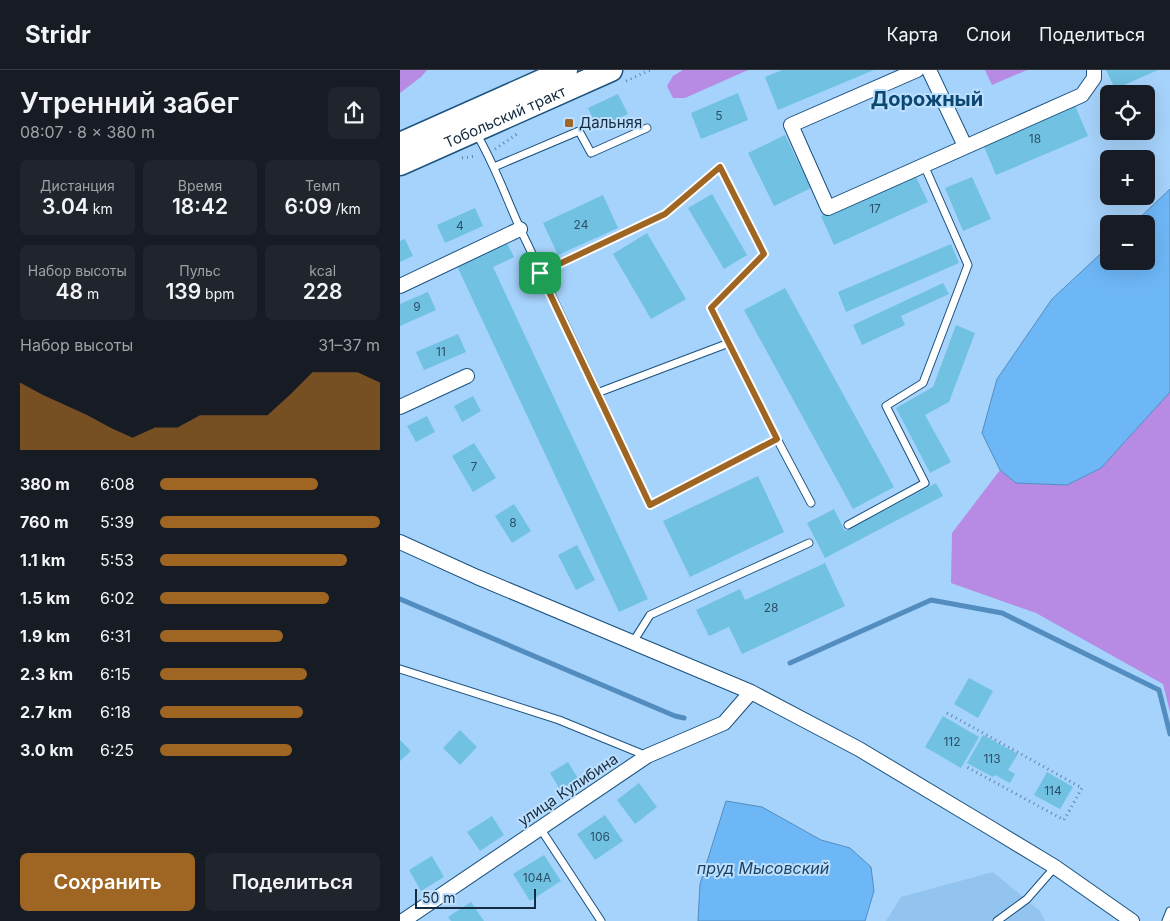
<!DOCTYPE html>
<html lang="ru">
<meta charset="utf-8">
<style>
body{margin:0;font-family:Inter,sans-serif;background:#20242c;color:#f1f3f6;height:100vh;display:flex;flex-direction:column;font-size:19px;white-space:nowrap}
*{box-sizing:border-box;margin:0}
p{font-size:16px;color:#9ea1a6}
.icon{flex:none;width:28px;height:28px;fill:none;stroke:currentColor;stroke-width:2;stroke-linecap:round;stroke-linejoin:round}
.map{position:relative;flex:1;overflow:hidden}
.drawer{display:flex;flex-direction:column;background:#171b24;width:400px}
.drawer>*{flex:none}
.fabs{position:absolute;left:700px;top:15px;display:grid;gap:10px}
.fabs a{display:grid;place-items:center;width:55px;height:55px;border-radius:8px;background:#171b24;box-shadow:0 5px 20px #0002;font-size:25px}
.scale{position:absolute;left:15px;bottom:12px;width:121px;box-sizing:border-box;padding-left:5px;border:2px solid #152b3f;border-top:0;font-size:14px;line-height:18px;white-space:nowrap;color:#152b3f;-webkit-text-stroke:4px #bddffe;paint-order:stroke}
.pin{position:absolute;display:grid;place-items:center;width:42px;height:42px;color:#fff;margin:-21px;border-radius:10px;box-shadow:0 2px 8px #0006}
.round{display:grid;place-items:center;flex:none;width:52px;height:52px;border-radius:8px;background:#20242c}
.summary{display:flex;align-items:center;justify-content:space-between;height:85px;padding:0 20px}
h1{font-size:28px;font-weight:600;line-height:38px}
.figures{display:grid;grid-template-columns:repeat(3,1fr);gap:8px;height:85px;padding:5px 20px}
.figures div{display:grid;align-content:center;border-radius:8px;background:#20242c;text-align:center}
.figures b{font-size:21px;font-weight:600}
.figures small{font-size:14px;font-weight:400}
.figures p{font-size:14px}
.chart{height:140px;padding:10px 20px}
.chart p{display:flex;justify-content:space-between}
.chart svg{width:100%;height:90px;margin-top:5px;fill:#9f6623;opacity:.7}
.cta{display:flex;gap:10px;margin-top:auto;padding:10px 20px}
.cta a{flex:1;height:58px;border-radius:8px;background:#9f6623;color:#fff;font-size:20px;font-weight:600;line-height:58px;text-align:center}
.cta a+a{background:#20242c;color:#f1f3f6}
ul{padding:0 20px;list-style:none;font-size:16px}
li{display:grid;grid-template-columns:80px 60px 1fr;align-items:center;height:38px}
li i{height:12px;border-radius:6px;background:#9f6623}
header{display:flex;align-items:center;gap:30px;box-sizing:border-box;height:70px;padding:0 25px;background:#171b24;border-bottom:1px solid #363941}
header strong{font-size:24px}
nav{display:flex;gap:28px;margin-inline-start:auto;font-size:18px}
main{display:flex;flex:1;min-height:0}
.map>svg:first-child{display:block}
.built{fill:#92c4ef}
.green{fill:#b78ae4}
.water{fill:#6eb7f7;stroke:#538dc0}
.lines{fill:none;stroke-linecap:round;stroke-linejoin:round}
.stream{stroke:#538dc0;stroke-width:5}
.building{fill:#70c1e2}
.lane-casing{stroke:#1b527e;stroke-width:9}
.street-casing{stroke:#1b527e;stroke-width:16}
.primary-casing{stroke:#1b527e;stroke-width:25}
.path{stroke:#6183a2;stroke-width:3;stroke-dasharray:1 4;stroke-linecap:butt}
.lane{stroke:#fff;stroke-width:7}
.street{stroke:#fff;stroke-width:14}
.primary{stroke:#fff;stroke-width:22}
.route-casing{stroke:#fff;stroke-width:10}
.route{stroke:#9f6623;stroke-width:6}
.poi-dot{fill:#9f6623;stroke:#bddffe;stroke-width:2}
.labels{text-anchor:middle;stroke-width:4;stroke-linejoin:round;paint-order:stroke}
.number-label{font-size:12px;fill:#2c5068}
.street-label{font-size:15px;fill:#152b3f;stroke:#bddffe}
.poi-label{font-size:15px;fill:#152b3f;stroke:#bddffe;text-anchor:start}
.water-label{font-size:16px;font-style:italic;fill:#1d4364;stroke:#bddffe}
.district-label{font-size:20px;font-weight:bold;fill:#0c4772;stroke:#bddffe}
</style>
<header>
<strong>Stridr</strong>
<nav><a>Карта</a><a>Слои</a><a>Поделиться</a></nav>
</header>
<main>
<section class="drawer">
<div class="summary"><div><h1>Утренний забег</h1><p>08:07 · 8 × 380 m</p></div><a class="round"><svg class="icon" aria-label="share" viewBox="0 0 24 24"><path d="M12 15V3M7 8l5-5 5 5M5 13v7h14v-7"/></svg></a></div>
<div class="figures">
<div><p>Дистанция</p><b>3.04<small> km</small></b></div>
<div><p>Время</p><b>18:42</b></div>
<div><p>Темп</p><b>6:09<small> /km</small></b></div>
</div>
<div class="figures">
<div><p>Набор высоты</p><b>48<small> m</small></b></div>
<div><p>Пульс</p><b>139<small> bpm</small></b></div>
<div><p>kcal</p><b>228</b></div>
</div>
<div class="chart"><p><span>Набор высоты</span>31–37 m</p>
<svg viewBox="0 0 160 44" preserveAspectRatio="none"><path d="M0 44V11L10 17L20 22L30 27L40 33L50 38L60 33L70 33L80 27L90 27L100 27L110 27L120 17L130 6L140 6L150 6L160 11V44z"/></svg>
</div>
<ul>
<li><b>380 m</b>6:08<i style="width:72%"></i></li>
<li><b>760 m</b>5:39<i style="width:100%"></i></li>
<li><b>1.1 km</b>5:53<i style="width:85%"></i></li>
<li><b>1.5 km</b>6:02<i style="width:77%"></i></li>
<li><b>1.9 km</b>6:31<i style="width:56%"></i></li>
<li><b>2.3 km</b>6:15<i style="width:67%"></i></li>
<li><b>2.7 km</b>6:18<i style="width:65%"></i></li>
<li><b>3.0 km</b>6:25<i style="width:60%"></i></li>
</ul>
<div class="cta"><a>Сохранить</a><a>Поделиться</a></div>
</section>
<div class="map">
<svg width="770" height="851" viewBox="0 0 770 851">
<rect width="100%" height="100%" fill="#a6d3fc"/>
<path class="built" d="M593,802L640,841L645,851H486L501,827Z"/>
<path class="green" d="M0,0H27L21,7L0,23Z
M283,0H348L285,28H273L267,16L273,6Z
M585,0H627L592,15Z
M770,322V642L763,614L636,543L551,513L552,463L600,400L616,413L667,415L701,398Z"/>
<path class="water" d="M770,119V322L701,398L667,415L616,413L600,400L582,363L597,309L652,229L709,176V191H746V154H733Z
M326,731L362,737L421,770L450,778L471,797L474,821L465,851H298L300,814Z"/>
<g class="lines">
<path class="stream" d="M0,529L275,646L284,648
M390,593L531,530L602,543L759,620L770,664"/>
</g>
<path class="building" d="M382,0H474L378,40L365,7Z
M706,0H758L715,19Z
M338,23L348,50L301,69L291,43Z
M218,24L228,44L197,58L188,38Z
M674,33L688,66L596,105L582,72Z
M385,65L411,118L374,136L348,83Z
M514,103L528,132L434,175L421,146Z
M572,107L591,149L563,161L545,118Z
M312,124L347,185L324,199L288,138Z
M203,125L218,158L158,185L143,153Z
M75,138L83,156L45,173L37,155Z
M247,163L286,229L251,249L213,184Z
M5,169L13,186L0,192V171Z
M107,173L114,187L93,197L248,529L219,542L57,196Z
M551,174L559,193L446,242L438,222Z
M543,213L549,224L501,246L505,255L462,275L453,255Z
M385,218L494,417L453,439L344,240Z
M28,222L36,240L0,256V234Z
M556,255L575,263L549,332L525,345L551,392L530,403L496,338L533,317Z
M58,264L66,282L24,300L16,282Z
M73,326L81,341L62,352L54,336Z
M27,346L35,362L16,372L7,356Z
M74,373L96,408L73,422L52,386Z
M358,406L384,462L290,507L263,451Z
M536,413L543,426L425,488L407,453L434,439L445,461Z
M114,434L131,461L112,473L95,446Z
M177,475L195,510L176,520L158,485Z
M425,493L445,536L342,584L329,557L309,566L296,540L340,519L345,530Z
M569,608L593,621L578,648L554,634Z
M543,646L579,667L561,698L525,677Z
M60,660L77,677L60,695L43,678Z
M583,665L618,684L608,700L615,704L610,713L595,705L593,707L567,693Z
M0,670L11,681L0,691Z
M168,692L182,715L164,726L150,703Z
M647,702L673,717L660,739L634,725Z
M239,713L257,737L235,754L217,730Z
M205,745L223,771L195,790L177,764Z
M92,746L104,765L80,781L67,762Z
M144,785L161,811L130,831L113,804Z
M32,786L44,807L21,821L9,800Z
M71,832L84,851H51L48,847Z"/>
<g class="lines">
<defs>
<path id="lane" d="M76,63C97,98 109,137 127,173C168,261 209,348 250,435L377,369L311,238L364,184L320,97L265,144L140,203
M94,97L179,61L191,83L247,58
M197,323L329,273
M377,369L411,433
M448,455L525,413L486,336L523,313L568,195L524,95
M233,572L250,545L409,473
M0,599L159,650L247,686
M140,758L201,851
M597,851L627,829L655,797
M766,851L770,841"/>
<path id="street" d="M517,0L391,55L428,138L682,25L694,8V0
M529,0L565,76
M0,216L120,159
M0,337L67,306
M0,472L77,507L351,622L459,679L589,757L655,797L732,851
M3,851L247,686L324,653L351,622"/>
<g id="primary">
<path d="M0,74L166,0"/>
<path id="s1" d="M0,94L211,0"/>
</g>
</defs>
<use href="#lane" class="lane-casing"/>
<use href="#street" class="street-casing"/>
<use href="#primary" class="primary-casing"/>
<path class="path" d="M226,11L250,0
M95,79L117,64
M62,88L76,86
M547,643L682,718L664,750L565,696"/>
<use href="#lane" class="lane"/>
<use href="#street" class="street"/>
<use href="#primary" class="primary"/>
</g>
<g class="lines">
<defs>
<path id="route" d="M320,97L364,184L311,238L377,369L250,435L140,203L265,144Z"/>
</defs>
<use href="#route" class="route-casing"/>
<use href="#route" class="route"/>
</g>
<rect class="poi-dot" x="164" y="48" width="10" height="10" rx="2.5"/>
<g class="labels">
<g class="number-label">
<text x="319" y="50">5</text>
<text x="635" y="73">18</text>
<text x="475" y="143">17</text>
<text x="181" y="159">24</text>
<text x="60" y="160">4</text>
<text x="17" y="241">9</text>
<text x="41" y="286">11</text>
<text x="74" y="401">7</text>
<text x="113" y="457">8</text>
<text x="371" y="542">28</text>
<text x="552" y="676">112</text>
<text x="592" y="693">113</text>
<text x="653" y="725">114</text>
<text x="200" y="771">106</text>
<text x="137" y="812">104А</text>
</g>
<g class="street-label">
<text dy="5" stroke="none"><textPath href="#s1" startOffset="115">Тобольский тракт</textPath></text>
<text transform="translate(168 720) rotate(-34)" y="5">улица Кулибина</text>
</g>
<g class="poi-label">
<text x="179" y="58">Дальняя</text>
</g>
<g class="water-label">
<text x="363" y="804">пруд Мысовский</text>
</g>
<g class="district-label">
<text x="527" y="36">Дорожный</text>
</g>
</g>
</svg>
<div class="fabs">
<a><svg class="icon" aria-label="locate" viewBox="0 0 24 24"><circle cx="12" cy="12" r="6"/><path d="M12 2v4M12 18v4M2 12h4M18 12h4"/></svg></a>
<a>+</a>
<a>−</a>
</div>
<div class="scale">50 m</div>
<div class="pin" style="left:140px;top:203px;background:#1e9e55"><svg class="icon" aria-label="arrive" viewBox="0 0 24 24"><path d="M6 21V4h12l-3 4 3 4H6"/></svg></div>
</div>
</main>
